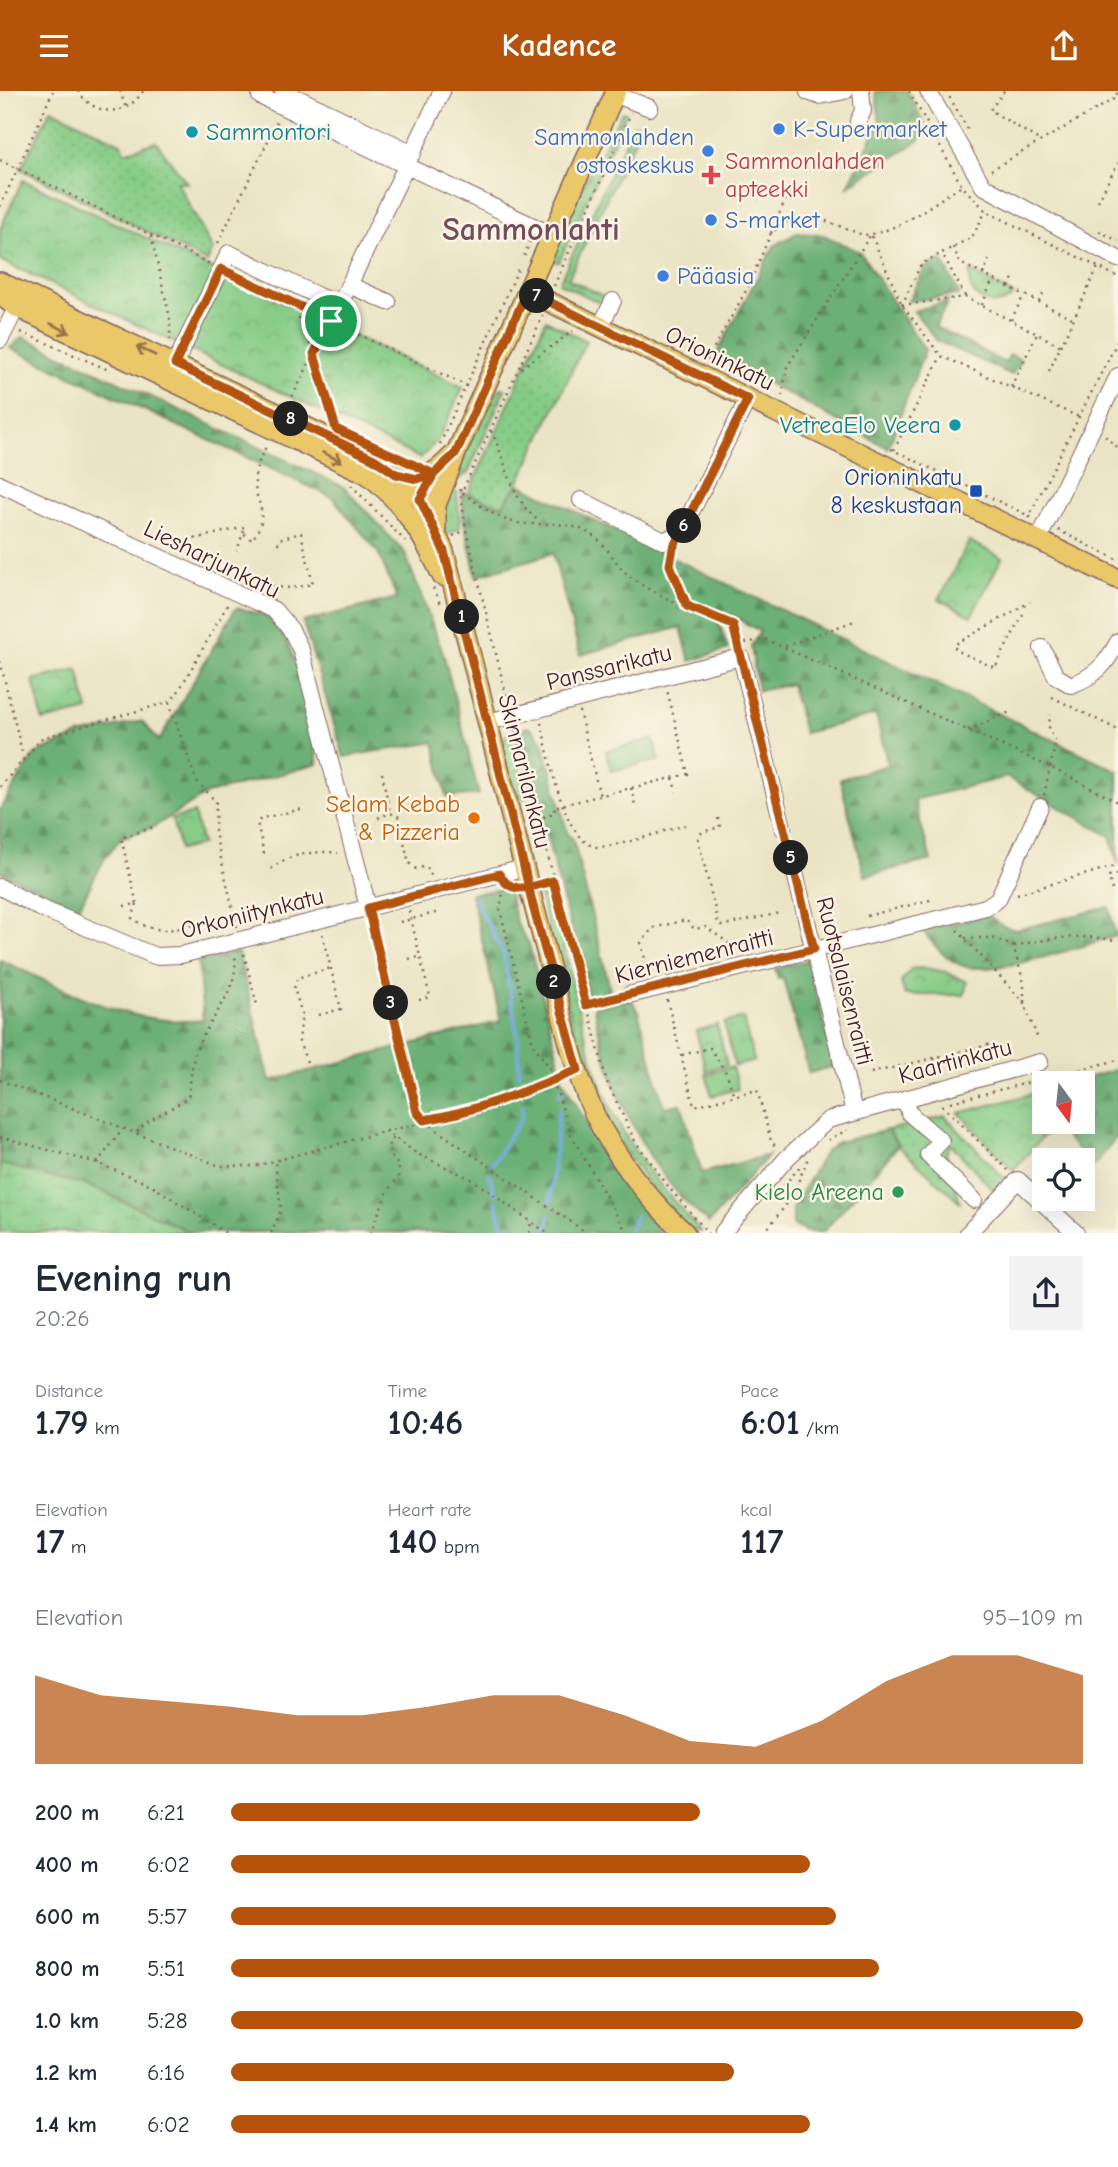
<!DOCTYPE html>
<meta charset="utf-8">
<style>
body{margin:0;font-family:"Comic Neue",sans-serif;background:#f2f2f3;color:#1f2937;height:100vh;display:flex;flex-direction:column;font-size:26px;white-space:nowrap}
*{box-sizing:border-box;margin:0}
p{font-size:23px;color:#747a83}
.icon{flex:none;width:38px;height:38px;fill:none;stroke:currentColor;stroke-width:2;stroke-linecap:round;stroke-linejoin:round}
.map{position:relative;height:1142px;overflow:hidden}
.panel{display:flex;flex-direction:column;background:#fff;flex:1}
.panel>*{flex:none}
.needle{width:46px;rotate:165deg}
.fabs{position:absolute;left:1032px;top:980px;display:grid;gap:14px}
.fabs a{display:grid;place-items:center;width:63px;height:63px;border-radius:0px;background:#fff;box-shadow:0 7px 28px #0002;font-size:35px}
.pin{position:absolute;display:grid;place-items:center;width:60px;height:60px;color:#fff;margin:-30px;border:4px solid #fff;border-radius:50%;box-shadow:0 2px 7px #0007}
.km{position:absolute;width:35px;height:35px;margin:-18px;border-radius:50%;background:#222;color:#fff;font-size:19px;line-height:35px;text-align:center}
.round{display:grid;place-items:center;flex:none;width:74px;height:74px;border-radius:0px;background:#f2f2f3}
.head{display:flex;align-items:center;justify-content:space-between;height:119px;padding:0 35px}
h1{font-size:38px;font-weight:700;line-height:52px}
.stats{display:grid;grid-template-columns:repeat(3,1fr);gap:10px;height:119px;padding:7px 35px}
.stats div{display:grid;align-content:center}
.stats b{font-size:35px;font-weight:700}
.stats small{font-size:19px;font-weight:400}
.stats p{font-size:19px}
.chart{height:196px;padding:14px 35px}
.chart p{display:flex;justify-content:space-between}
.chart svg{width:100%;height:126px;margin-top:7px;fill:#b45309;opacity:.7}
ul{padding:0 35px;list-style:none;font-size:23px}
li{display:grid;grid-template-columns:112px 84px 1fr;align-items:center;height:52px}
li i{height:18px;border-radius:9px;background:#b45309}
header{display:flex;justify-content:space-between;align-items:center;height:91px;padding:0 35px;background:#b45309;color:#fff;font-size:32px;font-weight:700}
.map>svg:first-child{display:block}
.grass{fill:url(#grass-dots);stroke:#687659;stroke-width:2}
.forest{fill:url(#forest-firs);stroke:#5b6850;stroke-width:2}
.wetland{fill:url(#wetland-marsh);stroke:#687659;stroke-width:2}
.park{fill:url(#park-crowns);stroke:#687659;stroke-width:2}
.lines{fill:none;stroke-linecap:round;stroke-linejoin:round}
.stream{stroke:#7dade8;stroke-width:3.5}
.minor-casing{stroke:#826461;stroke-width:18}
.major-casing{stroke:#826461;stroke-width:22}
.path{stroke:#826461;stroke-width:2.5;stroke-dasharray:2 5;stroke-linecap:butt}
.minor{stroke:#fff;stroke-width:16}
.major{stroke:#eac769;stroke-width:19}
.oneway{stroke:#9a734a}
.route-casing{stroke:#fff;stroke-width:14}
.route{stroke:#b45309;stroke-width:9}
.shop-dot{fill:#3f7fe0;stroke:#fcf5e5;stroke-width:2.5}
.culture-dot{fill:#0f9aa8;stroke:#fcf5e5;stroke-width:2.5}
.health-dot{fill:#e0444e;stroke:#fcf5e5;stroke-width:2.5}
.transit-dot{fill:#1a4fb4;stroke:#fcf5e5;stroke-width:2.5}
.food-dot{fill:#e8710a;stroke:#fcf5e5;stroke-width:2.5}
.leisure-dot{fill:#2e9e5b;stroke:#fcf5e5;stroke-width:2.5}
.labels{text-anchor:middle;stroke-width:5;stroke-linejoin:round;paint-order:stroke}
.shop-label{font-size:24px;fill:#366cbe;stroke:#fcf5e5;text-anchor:start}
.culture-label{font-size:24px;fill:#0d838f;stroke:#fcf5e5;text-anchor:start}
.health-label{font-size:24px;fill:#be3a42;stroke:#fcf5e5;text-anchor:start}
.street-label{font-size:24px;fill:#4a1f2b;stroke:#fcf5e5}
.transit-label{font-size:24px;fill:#164399;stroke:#fcf5e5;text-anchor:end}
.food-label{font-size:24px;fill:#c56008;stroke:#fcf5e5;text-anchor:end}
.leisure-label{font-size:24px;fill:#27864d;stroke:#fcf5e5;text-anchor:end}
.district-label{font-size:32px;font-weight:bold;fill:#754b60;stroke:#fcf5e5}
</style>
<header><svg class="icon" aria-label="menu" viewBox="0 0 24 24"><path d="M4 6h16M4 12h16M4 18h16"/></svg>Kadence<svg class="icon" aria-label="share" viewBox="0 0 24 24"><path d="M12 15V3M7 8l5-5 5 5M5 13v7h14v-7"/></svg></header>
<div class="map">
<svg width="1118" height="1142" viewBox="0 0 1118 1142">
<defs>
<pattern id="grass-dots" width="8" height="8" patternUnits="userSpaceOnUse" patternTransform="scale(1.75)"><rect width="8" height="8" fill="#86cc87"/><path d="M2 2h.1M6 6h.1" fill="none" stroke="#75af75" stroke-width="1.8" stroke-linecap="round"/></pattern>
<pattern id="forest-firs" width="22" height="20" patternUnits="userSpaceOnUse" patternTransform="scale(1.75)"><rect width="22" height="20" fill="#6cb074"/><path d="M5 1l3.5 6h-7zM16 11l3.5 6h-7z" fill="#5b8f5f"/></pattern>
<pattern id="wetland-marsh" width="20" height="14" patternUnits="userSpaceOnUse" patternTransform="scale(1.75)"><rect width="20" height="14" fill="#86cc87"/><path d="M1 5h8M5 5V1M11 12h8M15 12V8" fill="none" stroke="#75af75"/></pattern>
<pattern id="park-crowns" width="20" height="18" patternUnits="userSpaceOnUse" patternTransform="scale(1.75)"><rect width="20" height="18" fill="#86cc87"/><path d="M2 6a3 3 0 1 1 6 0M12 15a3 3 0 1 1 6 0" fill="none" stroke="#75af75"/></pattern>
</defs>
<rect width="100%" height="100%" fill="#fcf5e5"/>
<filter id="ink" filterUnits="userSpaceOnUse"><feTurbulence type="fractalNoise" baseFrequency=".0143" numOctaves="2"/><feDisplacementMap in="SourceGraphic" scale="14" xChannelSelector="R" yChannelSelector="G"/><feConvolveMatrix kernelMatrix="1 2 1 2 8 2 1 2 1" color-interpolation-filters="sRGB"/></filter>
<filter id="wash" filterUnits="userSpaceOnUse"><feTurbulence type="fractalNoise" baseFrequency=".00686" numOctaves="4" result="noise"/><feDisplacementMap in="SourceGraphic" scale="28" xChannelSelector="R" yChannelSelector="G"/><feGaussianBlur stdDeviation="1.57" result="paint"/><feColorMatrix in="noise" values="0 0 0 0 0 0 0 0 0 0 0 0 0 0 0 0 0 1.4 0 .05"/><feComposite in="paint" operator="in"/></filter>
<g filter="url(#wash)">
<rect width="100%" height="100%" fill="#eae4c4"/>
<path class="grass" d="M51,18L122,53L125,61L156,51L187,92L177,91L213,159L207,171L21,78Z
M622,21L626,22L559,171L549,170L579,102Z
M634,33L641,36L568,188L603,205L606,211L602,213L559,192Z
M546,229L586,250L518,393L502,415L468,404Z
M500,297L505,298L468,382L457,389L454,387L479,330Z
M449,396L457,402L460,437L444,445L442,412Z
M510,640L527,707L522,708C512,696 494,650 510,640Z
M538,797H548L553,805C571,881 583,966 620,1035C641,1075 672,1108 701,1141C688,1141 677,1124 669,1116C584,1030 567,908 538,797Z
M945,1025L1009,1092L997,1103L951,1053L946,1062L960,1111L898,1055L888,1039Z"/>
<path class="forest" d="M875,0H907L925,33L920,49L848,95L880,30Z
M797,142L823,144L860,161L925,259L888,357L716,264L774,155Z
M942,169L960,204L908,210L926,176Z
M948,210L935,236L1005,272L1010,263L1021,269L1012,284L937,250L914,220Z
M23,246L344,396L405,462L444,565L479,703L447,706L434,651C403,658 374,659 344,666L303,531L397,507L378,461L332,406L10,257Z
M518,393L1118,680V773L1110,745L1006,686L914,709L931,769L865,785L840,688L888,674L876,624L804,642L791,593L758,600L751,555L760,540L731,524L718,529L728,558L690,570L681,536L580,564L553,462L476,485L464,430L462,401L502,415Z
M236,517C245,519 259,521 267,526C300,548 310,636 318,673L207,703L153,736L121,747L106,765L79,816L0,781V718L35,663L79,644L142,630L159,650Z
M525,636L531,637L543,651L568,744L573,748L611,902L589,907L520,644Z
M508,797L516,832L529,853L558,967L559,982L612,1078L661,1142L190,1141L92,1096L0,1073V869C66,898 130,937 203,929L198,871L238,861L270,990L501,930L471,803Z
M1109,816L1116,845C1080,855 1002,883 967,876C947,871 934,854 922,839L988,824L1003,835L1016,839Z
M808,869L835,975L809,982L783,888H778L775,878Z
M631,908L638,920L664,1016L681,1013L702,1082L769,1064L709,1132C647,1083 607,994 594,916Z
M1118,978V1044L1094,1075L1058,1038H1051L1041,1048L1034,1030L1036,1002L1045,999V1031H1083V992H1069Z
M888,1039L898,1055L823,1141H807L793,1134V1116L825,1061L838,1051Z"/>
<path class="wetland" d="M0,1073L92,1096L190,1141H0Z"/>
<path class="park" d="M23,89L463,296L438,349L420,367L0,169V138Z
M970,180L1014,204C999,218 981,215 970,196Z
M969,450L1002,467L971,525L939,508Z
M78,578L88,619L43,630L33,589Z
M654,648L659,669L611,680L606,660Z
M194,722L202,753L180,759L172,728Z
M925,877L946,881L967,891L964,904H905L901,891L911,878Z
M743,927L754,970L735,975L724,932Z
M717,934L727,974L706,980L696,940Z
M732,976L738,998L712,1005L706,983Z
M1036,1002L1034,1030L1041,1048L1013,1079L959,1022Z"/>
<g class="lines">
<path class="stream" d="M474,806L504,864L518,948L519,984
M560,1004L561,999
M492,1073L522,1026V1014
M489,1082L495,1103
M496,1111L505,1142
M550,1112L559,1018
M547,1138L549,1125
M630,1138L636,1125"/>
</g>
</g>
<g filter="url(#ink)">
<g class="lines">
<defs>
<path id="minor" d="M263,0L260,5L552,144
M283,0L413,62
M928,0L983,95L1118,168
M808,1L819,5L845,0
M614,3L650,17
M858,30L863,20L861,0
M349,194L388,211
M600,236L613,210
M0,249L21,208
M170,283L229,162L339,215L442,0
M0,393L274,519L291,539L301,559L368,816
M581,409L664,450L681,441L748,308
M1038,449L1118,285
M1042,557L1056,585L1071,594C1096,585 1106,573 1118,551
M488,631L741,566L783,737
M793,774L854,1021
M0,796L40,817L155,865L181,864L524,777
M629,904L986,816L998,808L1040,716
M906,1007L909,1022L941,1050L928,1064L974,1109
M722,1142L787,1067L828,1029L1040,971
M968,1142L1018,1089L1076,1142"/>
<path id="major" d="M0,191L374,368L420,408L444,460C479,591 509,724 545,856C561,916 572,983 602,1038C624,1076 653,1113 685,1142
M527,200L1118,488
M0,204L16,216L367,383C402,409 424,446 442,485
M396,383C421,392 435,383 452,365
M436,437V414L456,362L616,0"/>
</defs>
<use href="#minor" class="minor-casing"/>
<use href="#major" class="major-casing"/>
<path class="path" d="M78,0C94,26 127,26 143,0
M120,0L126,17
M909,0L962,95L986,120L1118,186
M946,0L969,40
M1004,0L990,19L1039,49
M0,69L210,173
M991,79L1114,8L1118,1
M1098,110L1118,72
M0,116L53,0
M1099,140L1118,150
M771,142L794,89
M151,145L170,227V249
M218,152L278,29
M953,156L960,172L1074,228
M524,165L531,148
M232,183L467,295
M983,183L989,169
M554,195L631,22
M1009,196L1013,187
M965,205L942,162L972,146L986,120
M1039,211L1045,199
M294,213L314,263L334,333
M902,214L965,206L1061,255
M902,214L921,173L942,162
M982,214L993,188
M543,224L462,401C478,413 498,429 518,432C542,435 564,429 587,441C605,450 613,470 627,483C653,506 701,521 733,534L738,554
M1011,229L1024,204
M21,241L111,280
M707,269L747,198L771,142L788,130L810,124L863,144C899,142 931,112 962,95
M521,277L573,240
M1049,280L1098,176
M1011,296L1037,243
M782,305L787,276L871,143L902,214L941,265L1079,326
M289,312L331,230
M491,340C507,370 510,409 539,430
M1105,345L1118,357
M440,353L520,174
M891,358L1033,427
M894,359L941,265
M351,394L405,450
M460,398L466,439L508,612
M1028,427L1118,249
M1058,439L1118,469
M244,443L252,449C273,419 253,414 255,386C256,375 262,363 267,354
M453,445L466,439
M178,459L185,450L245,436L237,460
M672,463L670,474L687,515
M259,495L292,497L313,493L301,442L279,448L277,458
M433,497L440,513
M1023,523L995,577L956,559L954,554L1030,511
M745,552L765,548L1052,677L1118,711
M785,555L857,529
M0,570L23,665
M1052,606L1118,639
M169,611L196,689L216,711L215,742L237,836
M579,620L600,705
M541,632C549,661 563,759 601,756C629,753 659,741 685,734
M515,639L607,991L635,1050L671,1099L708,1142
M968,639L1012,620
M382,682L390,722L398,725L409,772L416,778L426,775L433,787
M673,687L676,701
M0,696L42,647L169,611L177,603L228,513
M631,697L635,714
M1044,704L1056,650L1049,639L1050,623
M378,727L390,722
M718,727L720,736L702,741L698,748L718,831L721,835L780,822
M537,729L555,721L554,716L688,683L667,599
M264,763L257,731L262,727L303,718
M271,778C287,763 318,759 338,762
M504,797L500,818L533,953L549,976L571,1044L627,1142
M1112,799L1109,785L1118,783
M1017,803L1118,774
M137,813L132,827C156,845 176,839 203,831
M124,815L137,813L121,747L153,736
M409,820L430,906L419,909
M867,825L930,809
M371,829L417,1021L435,1038L587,1142
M400,831L439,821
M957,839L1024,912L1038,948
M965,847H992L1013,855L1024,892V912
M1014,855C1051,847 1081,842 1118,850
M244,863L257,914
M409,868L420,866
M650,887L641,852L653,837L686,829L694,838L706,836L731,854
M667,909L694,1015L757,999L771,1050L778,1058
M588,914L615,907
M319,924L341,918L322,842
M682,964L710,957L727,983L734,1005
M934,967L938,984
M307,971L299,951L302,923L294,897L297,887L331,877
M871,982L992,953L996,968
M0,989L220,1075H256L386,1040L416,1062L473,1089L547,1142
M951,1011L1118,969
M942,1014L1008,1079
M386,1040L457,1024L562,986
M137,1041C151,1024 171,1020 188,1006C191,991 191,971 197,957C209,928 238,901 235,868L238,864
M0,1046L97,1072L149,1093L226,1142
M828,1049L847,1039
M97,1072L123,1038
M784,1094L801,1075
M271,1142L281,1119L275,1070
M370,1142L387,1102L399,1085V1075L390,1064L389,1052L395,1045
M529,1142L531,1131
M764,1142L792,1106L808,1067"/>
<use href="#minor" class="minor"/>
<use href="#major" class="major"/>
</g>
<defs><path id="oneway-shaft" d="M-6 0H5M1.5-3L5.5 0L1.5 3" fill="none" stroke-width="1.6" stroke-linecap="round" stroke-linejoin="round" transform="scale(1.75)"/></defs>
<g class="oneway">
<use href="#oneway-shaft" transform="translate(60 237) rotate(25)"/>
<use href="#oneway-shaft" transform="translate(146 260) rotate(-155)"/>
<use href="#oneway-shaft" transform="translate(332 366) rotate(26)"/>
</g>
</g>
<g class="lines" filter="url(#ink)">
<defs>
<path id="route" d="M331,230L314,263L336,338L434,383L420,408L444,460L524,776C527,789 530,802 533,815L578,979C528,999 478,1020 424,1029L417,1021L368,817L499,783C512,806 531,795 553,790L586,914L814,858L733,534L687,515L670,474L673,457L748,308L527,200L456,362L434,383L417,388L396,383L374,368L175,273L221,178L331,230"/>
</defs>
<use href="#route" class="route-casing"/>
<use href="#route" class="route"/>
</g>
<g class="shop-dot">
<circle cx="779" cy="38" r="7"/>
<circle cx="708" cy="60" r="7"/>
<circle cx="711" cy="129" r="7"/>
<circle cx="663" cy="185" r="7"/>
</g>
<g class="culture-dot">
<circle cx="192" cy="41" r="7"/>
<circle cx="955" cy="334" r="7"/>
</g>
<path class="health-dot" d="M707.5 73.5h7v7h7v7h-7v7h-7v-7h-7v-7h7z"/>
<rect class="transit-dot" x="969" y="393" width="14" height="14" rx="3.5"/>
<circle class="food-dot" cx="474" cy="727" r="7"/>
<circle class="leisure-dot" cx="898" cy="1101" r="7"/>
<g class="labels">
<g class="shop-label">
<text x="793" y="46">K-Supermarket</text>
<text x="694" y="54" text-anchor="end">Sammonlahden<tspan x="694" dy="28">ostoskeskus</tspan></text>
<text x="725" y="137">S-market</text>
<text x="677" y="193">Pääasia</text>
</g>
<g class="culture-label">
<text x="206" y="49">Sammontori</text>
<text x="941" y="342" text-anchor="end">VetreaElo Veera</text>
</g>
<g class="health-label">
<text x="725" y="78">Sammonlahden<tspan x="725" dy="28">apteekki</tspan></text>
</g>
<g class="street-label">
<text transform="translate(720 267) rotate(26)" y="8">Orioninkatu</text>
<text transform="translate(212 468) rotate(26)" y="8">Liesharjunkatu</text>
<text transform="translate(609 576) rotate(-14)" y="8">Panssarikatu</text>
<text transform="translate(525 680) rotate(76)" y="8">Skinnarilankatu</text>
<text transform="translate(252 822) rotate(-14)" y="8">Orkoniitynkatu</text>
<text transform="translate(694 865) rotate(-14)" y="8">Kierniemenraitti</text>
<text transform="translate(845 890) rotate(76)" y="8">Ruotsalaisenraitti</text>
<text transform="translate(955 970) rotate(-15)" y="8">Kaartinkatu</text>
</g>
<g class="transit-label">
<text x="962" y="394">Orioninkatu<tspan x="962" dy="28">8 keskustaan</tspan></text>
</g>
<g class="food-label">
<text x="460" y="721">Selam Kebab<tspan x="460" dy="28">&amp; Pizzeria</tspan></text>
</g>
<g class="leisure-label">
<text x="884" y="1109">Kielo Areena</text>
</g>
<g class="district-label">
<text x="531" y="149">Sammonlahti</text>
</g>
</g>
</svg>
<div class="fabs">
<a><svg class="needle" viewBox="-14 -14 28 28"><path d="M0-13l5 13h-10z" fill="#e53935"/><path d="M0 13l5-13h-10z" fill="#747a83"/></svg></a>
<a><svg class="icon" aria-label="locate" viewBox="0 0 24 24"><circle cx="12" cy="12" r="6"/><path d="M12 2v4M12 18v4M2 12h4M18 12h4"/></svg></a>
</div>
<div class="pin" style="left:331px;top:230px;background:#1e9e55"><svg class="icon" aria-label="arrive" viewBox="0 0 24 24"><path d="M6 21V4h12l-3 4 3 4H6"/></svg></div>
<b class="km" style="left:462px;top:526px">1</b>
<b class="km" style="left:554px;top:891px">2</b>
<b class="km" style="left:391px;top:912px">3</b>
<b class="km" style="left:791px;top:767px">5</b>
<b class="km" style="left:684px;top:435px">6</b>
<b class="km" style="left:537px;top:205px">7</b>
<b class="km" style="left:291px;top:328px">8</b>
</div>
<section class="panel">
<div class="head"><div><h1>Evening run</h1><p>20:26</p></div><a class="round"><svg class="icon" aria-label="share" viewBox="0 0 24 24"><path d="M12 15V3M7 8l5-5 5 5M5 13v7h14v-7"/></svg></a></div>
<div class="stats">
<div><p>Distance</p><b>1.79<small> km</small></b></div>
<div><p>Time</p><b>10:46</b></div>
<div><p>Pace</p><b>6:01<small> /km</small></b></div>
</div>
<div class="stats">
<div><p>Elevation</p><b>17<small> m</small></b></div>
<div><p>Heart rate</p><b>140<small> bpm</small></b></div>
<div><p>kcal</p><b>117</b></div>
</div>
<div class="chart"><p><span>Elevation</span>95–109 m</p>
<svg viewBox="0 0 160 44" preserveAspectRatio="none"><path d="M0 44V13L10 20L20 22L30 24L40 27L50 27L60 24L70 20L80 20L90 27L100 36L110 38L120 29L130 15L140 6L150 6L160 13V44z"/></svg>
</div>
<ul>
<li><b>200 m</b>6:21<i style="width:55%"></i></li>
<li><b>400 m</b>6:02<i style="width:68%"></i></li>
<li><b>600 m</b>5:57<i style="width:71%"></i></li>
<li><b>800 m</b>5:51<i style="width:76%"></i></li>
<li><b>1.0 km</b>5:28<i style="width:100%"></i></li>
<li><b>1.2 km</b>6:16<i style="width:59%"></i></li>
<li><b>1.4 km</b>6:02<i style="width:68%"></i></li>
</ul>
</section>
